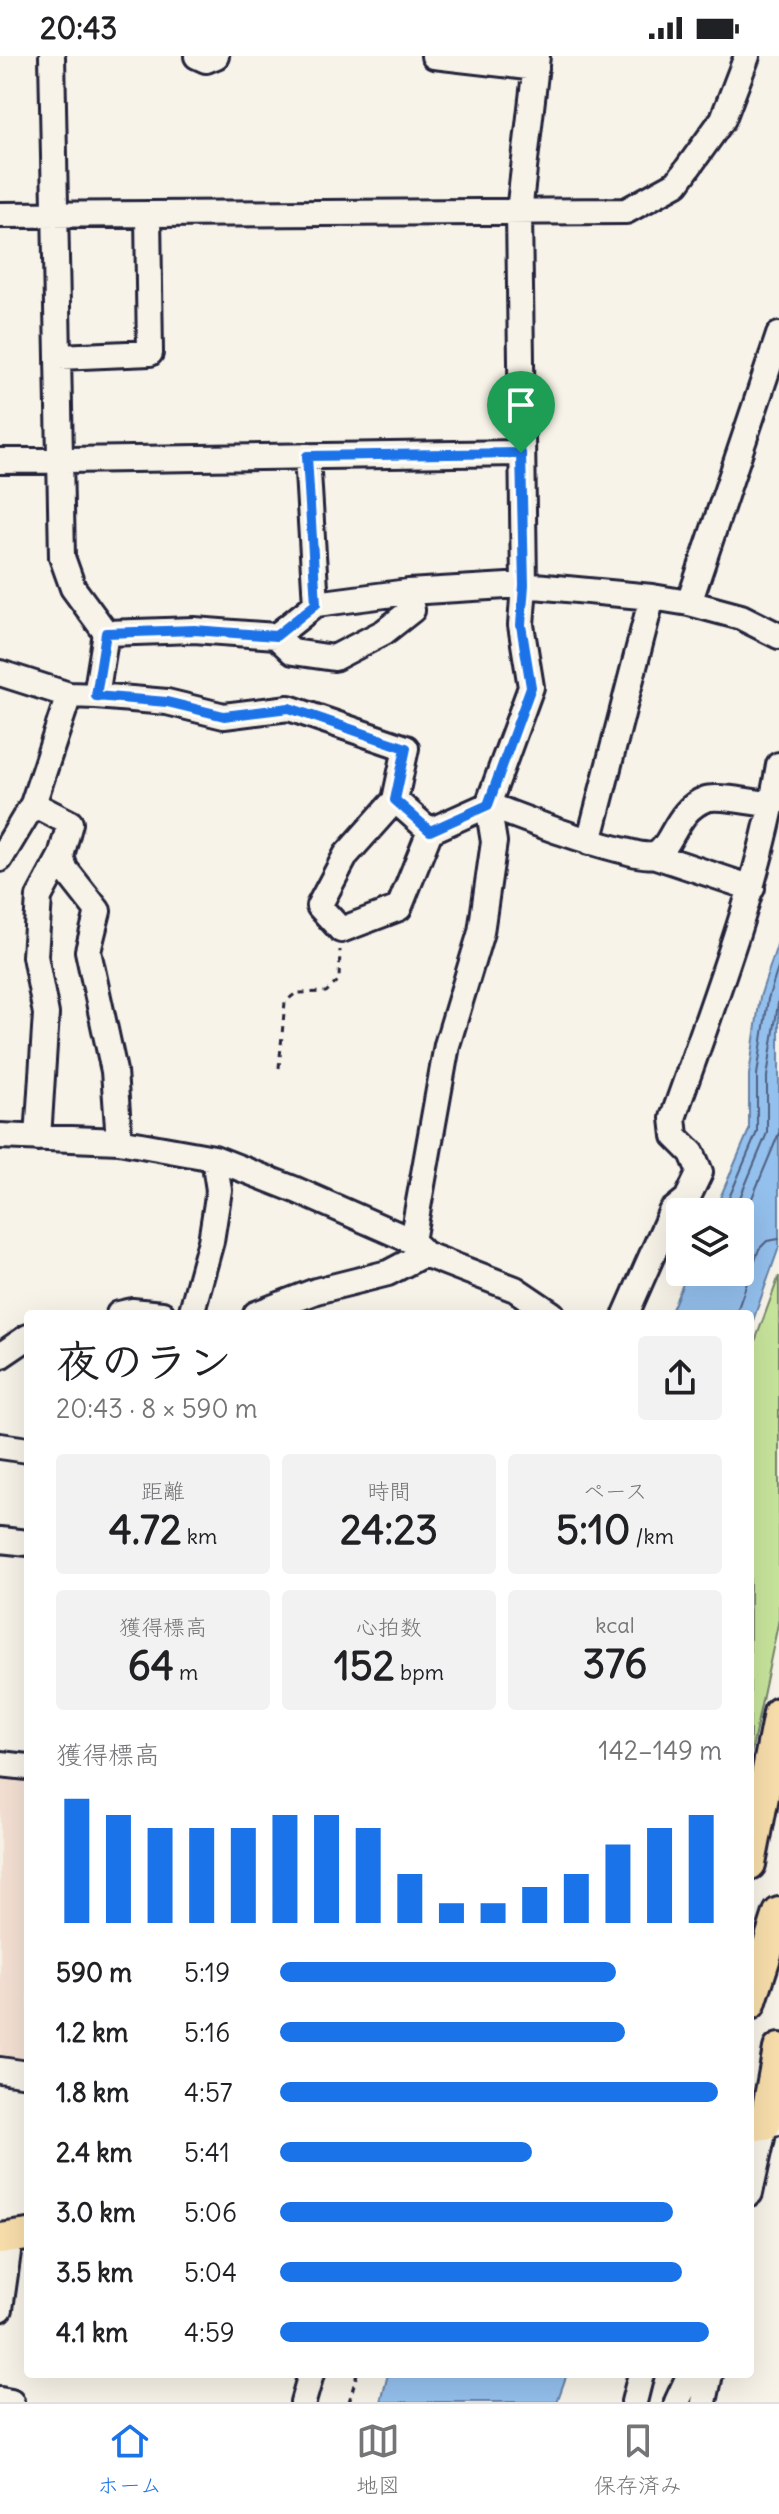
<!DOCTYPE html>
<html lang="ja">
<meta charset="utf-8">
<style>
body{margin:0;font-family:Delius,"Klee One",sans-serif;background:#f2f2f2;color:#202124;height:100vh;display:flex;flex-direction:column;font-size:30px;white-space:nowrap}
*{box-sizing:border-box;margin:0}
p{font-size:26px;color:#757577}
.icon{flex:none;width:44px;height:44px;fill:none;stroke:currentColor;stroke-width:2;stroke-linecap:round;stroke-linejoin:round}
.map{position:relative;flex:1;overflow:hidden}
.details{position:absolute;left:24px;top:1254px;width:730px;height:1068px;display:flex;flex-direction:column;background:#fff;border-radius:8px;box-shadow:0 8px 32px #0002}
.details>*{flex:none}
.controls{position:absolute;left:666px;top:1142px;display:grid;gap:16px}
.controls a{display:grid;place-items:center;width:88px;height:88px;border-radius:8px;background:#fff;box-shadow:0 8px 32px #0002;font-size:40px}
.pin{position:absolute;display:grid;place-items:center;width:68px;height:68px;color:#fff;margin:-82px -34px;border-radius:50% 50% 50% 0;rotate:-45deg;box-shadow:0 0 8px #0007}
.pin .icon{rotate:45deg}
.round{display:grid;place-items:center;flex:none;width:84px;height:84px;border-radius:8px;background:#f2f2f2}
.headline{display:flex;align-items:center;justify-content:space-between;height:136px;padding:0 32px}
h1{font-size:44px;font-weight:700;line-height:60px}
.figures{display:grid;grid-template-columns:repeat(3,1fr);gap:12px;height:136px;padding:8px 32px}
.figures div{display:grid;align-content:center;border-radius:8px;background:#f2f2f2;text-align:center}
.figures b{font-size:40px;font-weight:700}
.figures small{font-size:22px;font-weight:400}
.figures p{font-size:22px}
.chart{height:224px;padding:16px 32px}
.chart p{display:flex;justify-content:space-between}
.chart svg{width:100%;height:144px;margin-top:8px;stroke:#1a73e8;stroke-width:6}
ul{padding:0 32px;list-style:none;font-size:26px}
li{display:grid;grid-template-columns:128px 96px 1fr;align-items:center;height:60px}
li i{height:20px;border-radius:10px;background:#1a73e8}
.status{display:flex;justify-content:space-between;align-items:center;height:56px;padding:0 40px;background:#fff;direction:ltr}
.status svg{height:22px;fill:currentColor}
.menu{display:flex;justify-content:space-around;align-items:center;height:112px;border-top:2px solid #e0e0e0;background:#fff;font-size:22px;color:#757577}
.menu a{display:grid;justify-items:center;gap:4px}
.menu .active{color:#1a73e8}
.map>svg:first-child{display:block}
.built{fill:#f4e0d3}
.green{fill:#c7e49b;stroke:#74836b;stroke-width:2}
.water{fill:#94c0ed;stroke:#6681a6;stroke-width:2}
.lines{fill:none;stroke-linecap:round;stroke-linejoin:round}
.shore{stroke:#506182;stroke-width:2}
.minor-casing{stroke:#22223b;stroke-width:30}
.major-casing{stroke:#22223b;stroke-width:36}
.path{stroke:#22223b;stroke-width:3;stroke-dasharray:6 6;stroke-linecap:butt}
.minor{stroke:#f7f3e8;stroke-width:24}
.major{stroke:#f8deab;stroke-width:30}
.route-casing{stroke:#fff;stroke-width:16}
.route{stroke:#1a73e8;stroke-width:10}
</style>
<div class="status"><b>20:43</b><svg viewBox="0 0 49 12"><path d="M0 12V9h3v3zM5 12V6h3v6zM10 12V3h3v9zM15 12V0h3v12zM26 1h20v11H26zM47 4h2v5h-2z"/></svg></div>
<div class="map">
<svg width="779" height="2346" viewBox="0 0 779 2346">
<rect width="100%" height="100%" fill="#f7f3e8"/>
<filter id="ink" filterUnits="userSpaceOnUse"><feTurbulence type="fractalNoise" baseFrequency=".0125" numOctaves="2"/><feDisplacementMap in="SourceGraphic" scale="16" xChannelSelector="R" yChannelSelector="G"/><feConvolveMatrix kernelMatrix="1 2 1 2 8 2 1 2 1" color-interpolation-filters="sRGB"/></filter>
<g filter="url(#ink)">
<path class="built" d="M0,1721L28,1724V2009L0,2006Z"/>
<path class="green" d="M779,1220V1563L750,1702V1299Z"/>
<path class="water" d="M779,883V1191L750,1273V1258H670L688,1216H740V1156H714L749,1074V1019L760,941Z
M388,2318H567L557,2346H381Z"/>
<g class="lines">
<path class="shore" d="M723,1156L757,1076V1019L768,943L779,909
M734,1156L767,1077V1021L779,941
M740,1171L779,1077
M736,1258L759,1193L767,1185L779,1183"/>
<defs>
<path id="minor" d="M197,0L206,4L216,0
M434,0L536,12
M0,159L626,155L677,127L723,63L747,0
M59,301L150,297L148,158
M307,400L316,548
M0,405L521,397
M689,547L779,279
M106,577L194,574L276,580L316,548L408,536L524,529L652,541L689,547L741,561L779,580
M276,580L293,596L334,602L384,576L412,554L408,536
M0,617L69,639L96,640L106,577L73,532L62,501L52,0
M96,640L167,646L224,660L289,652L406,692L395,744L346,799L319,850L341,874L399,852L430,775L488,749C531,765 573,782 617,793C627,795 642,801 653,799C672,795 674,754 706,743C717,739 758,747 773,749
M395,744L430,775
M33,748L70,767L61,800L65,813L98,855L88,895L114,1015L119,1085
M589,786L652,541
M653,799L752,832
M0,803L33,748L69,639
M0,1080L119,1085L214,1102L296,1134L412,1185L424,1198L515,1233L552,1258
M38,1082L46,958L35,900L39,841L61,800
M412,1185L447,989L481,876L494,786L488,749L531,631L521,569L524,529L519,156L537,0
M119,1258L132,1255L162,1258
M191,1258L211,1185L219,1134L214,1102
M256,1258L316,1235L388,1217L424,1198
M626,1258L671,1156L687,1143L700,1116L692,1097L675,1080L673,1062C713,947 759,831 779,709
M0,1300L28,1281
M0,1390L28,1394
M0,1484L28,1487
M0,1708L28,1711
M0,2014L28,2018
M750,2137L765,2068L779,2066
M0,2253L10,2182
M0,2344L11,2346
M303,2346L311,2318
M634,2346L641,2318
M677,2346L690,2318
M704,2346L710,2318"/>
<path id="major" d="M750,1808L779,1657
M750,1948L779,1857
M750,2070L765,2068L779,1993
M0,2183L28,2179"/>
</defs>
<use href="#minor" class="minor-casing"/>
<use href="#major" class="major-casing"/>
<path class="path" d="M279,1012L285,946L296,937L326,936L339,924L340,894
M349,2346L357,2318"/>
<use href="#minor" class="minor"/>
<use href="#major" class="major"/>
</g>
</g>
<g class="lines" filter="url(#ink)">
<defs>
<path id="route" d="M521,397L524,529L521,569L531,631L488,749L430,775L395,744L406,692L289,652L224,660L167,646L96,640L106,577L194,574L276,580L316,548L307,400Z"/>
</defs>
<use href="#route" class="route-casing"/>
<use href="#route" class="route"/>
</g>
</svg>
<div class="controls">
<a><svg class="icon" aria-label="layers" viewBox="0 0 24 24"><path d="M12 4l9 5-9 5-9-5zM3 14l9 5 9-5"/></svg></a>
</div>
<div class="pin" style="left:521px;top:397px;background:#1e9e55"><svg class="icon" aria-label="arrive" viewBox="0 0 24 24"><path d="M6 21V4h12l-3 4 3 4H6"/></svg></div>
<section class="details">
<div class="headline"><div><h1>夜のラン</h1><p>20:43 · 8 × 590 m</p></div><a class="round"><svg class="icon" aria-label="share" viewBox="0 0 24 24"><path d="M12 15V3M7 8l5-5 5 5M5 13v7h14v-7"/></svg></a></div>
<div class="figures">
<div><p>距離</p><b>4.72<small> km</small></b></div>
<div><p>時間</p><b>24:23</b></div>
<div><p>ペース</p><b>5:10<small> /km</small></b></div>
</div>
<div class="figures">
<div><p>獲得標高</p><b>64<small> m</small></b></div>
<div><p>心拍数</p><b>152<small> bpm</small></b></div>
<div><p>kcal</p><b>376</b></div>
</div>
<div class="chart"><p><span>獲得標高</span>142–149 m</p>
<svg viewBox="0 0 160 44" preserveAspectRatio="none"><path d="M5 44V6M15 44V11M25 44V15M35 44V15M45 44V15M55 44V11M65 44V11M75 44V15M85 44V29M95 44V38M105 44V38M115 44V33M125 44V29M135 44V20M145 44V15M155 44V11"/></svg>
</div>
<ul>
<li><b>590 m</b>5:19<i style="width:76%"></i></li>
<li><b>1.2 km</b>5:16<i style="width:78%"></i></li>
<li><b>1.8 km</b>4:57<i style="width:99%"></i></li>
<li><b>2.4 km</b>5:41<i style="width:57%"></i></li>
<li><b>3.0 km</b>5:06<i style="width:89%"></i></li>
<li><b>3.5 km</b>5:04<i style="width:91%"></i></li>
<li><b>4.1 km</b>4:59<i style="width:97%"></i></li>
</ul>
</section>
</div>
<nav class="menu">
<a class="active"><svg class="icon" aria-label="home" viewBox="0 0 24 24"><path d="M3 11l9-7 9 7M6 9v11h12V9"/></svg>ホーム</a>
<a><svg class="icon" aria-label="map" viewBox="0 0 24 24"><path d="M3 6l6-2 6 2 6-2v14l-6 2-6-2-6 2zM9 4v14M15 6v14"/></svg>地図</a>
<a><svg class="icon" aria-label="saved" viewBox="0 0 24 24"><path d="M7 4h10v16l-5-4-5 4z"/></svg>保存済み</a>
</nav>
